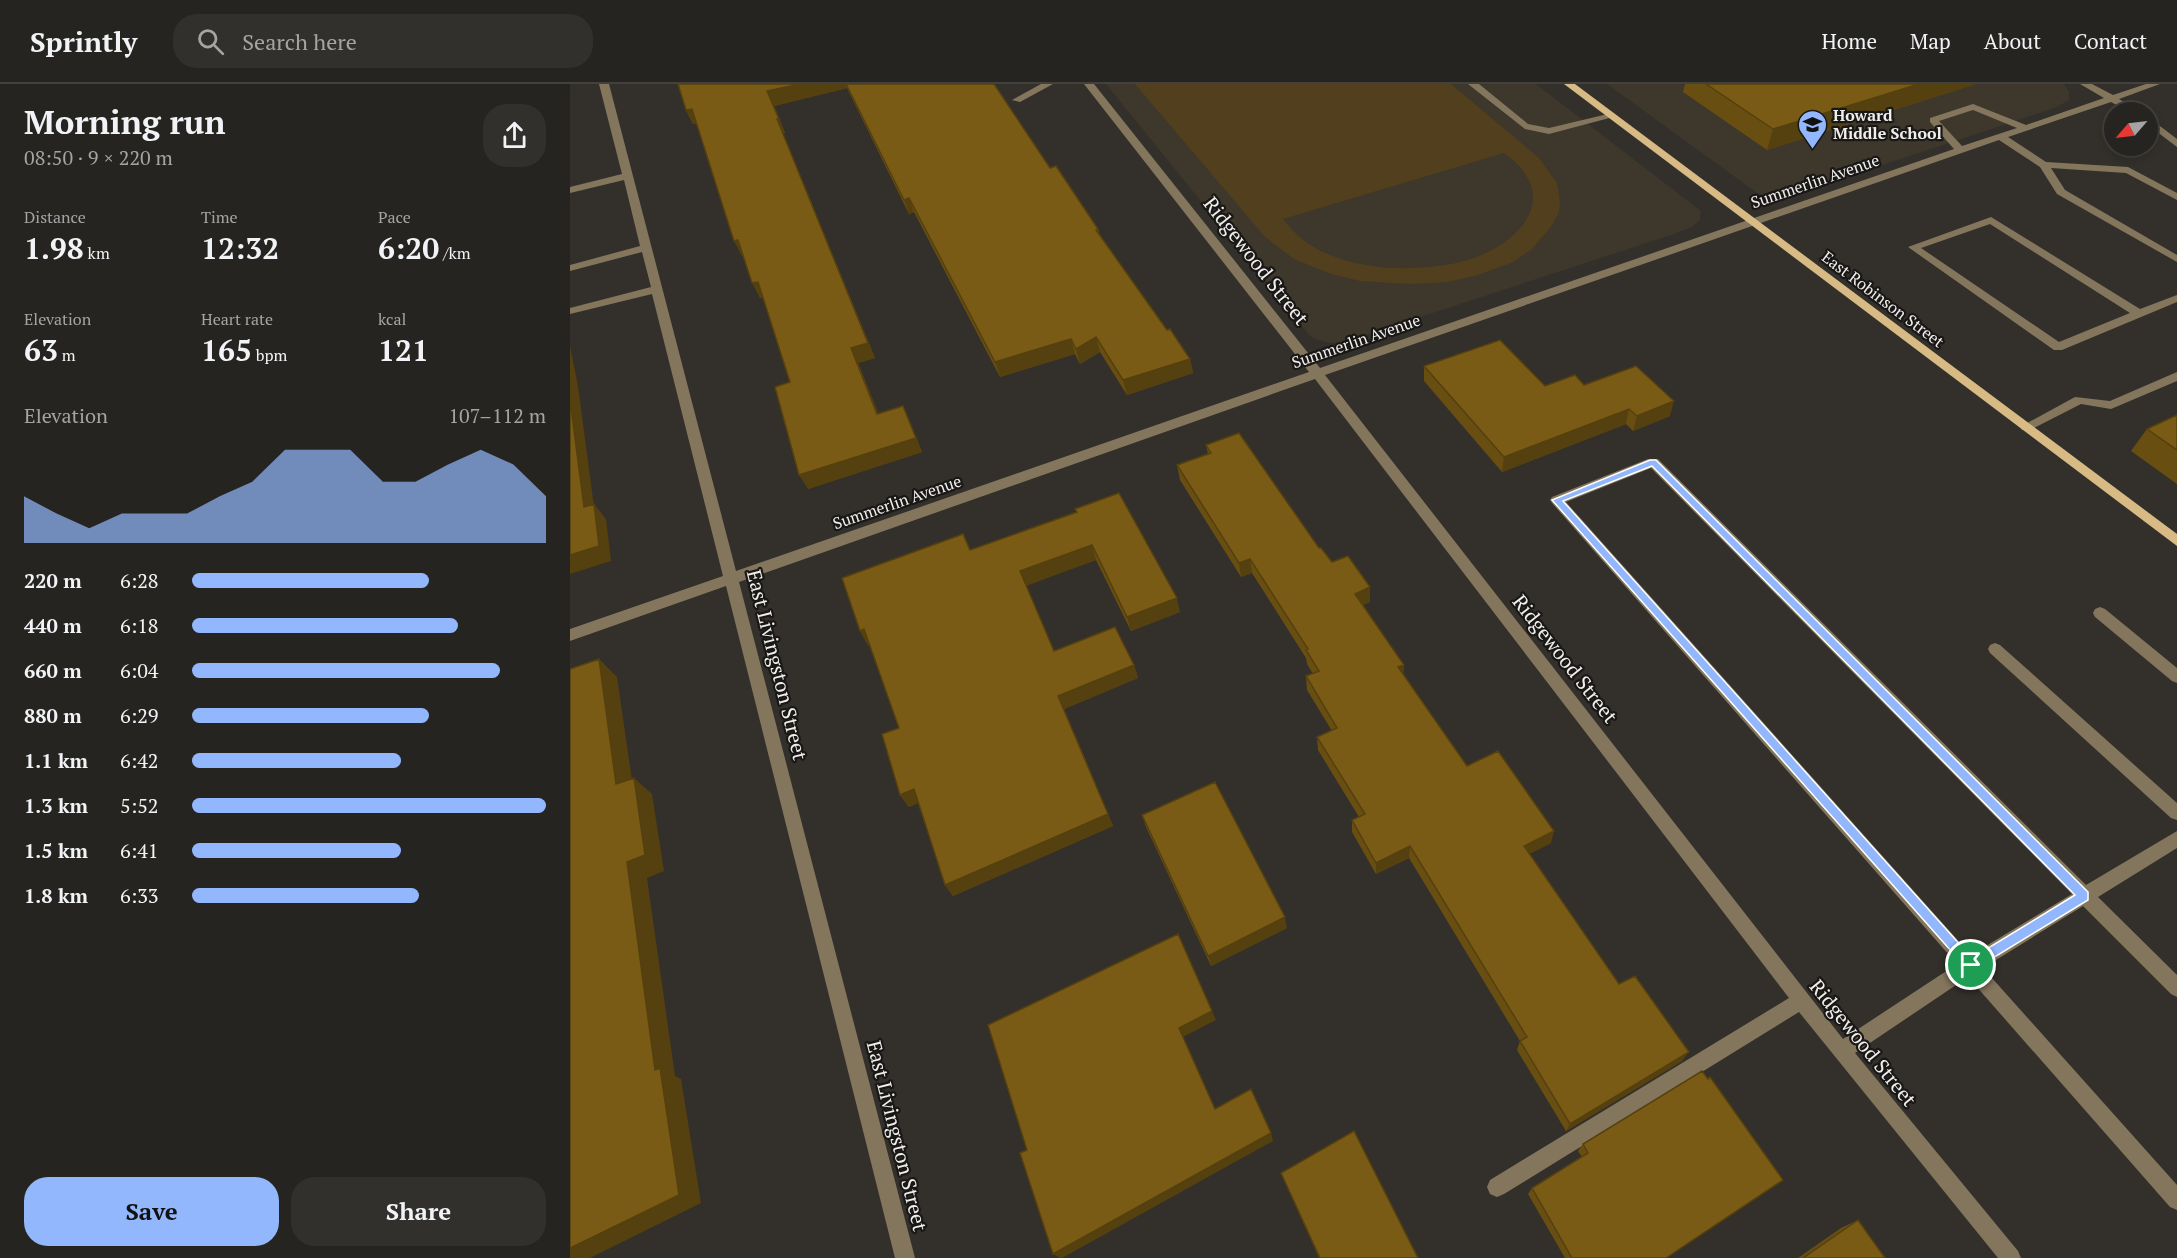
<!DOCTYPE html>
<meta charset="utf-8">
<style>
body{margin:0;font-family:"PT Serif",serif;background:#32302d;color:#f1f3f6;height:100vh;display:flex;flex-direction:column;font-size:22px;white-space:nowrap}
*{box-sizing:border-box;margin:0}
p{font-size:20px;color:#a4a4a5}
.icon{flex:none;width:33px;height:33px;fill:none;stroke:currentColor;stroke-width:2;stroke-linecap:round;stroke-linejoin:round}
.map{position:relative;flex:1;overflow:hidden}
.drawer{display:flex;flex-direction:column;background:#262420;width:570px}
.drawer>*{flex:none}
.needle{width:39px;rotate:242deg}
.buttons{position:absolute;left:1534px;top:18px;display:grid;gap:12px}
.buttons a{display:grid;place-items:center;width:54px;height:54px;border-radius:50%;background:#262420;box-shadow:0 3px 9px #0003,0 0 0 2px #42413e;font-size:30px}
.pin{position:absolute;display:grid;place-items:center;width:51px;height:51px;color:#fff;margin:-26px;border:3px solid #fff;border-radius:50%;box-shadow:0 2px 6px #0007}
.round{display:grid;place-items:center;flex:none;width:63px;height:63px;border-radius:24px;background:#32302d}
.head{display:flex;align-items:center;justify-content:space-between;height:102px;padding:0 24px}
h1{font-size:33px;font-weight:800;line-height:45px}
.stats{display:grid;grid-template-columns:repeat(3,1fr);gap:9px;height:102px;padding:6px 24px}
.stats div{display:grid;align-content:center}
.stats b{font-size:30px;font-weight:800}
.stats small{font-size:16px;font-weight:400}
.stats p{font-size:16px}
.chart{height:168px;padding:12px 24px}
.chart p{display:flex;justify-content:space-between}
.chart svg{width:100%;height:108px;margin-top:6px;fill:#92b7fd;opacity:.7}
.primary-button{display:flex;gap:12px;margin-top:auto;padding:12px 24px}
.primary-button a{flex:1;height:69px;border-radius:24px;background:#92b7fd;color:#111;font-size:24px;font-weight:800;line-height:69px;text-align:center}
.primary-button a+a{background:#32302d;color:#f1f3f6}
ul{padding:0 24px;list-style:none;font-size:20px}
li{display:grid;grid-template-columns:96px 72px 1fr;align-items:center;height:45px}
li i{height:15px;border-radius:8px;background:#92b7fd}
header{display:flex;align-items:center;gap:36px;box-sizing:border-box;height:84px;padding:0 30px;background:#262420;border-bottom:2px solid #42413e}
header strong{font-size:28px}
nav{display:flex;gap:33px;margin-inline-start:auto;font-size:21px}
.search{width:420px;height:54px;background:#32302d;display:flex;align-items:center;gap:15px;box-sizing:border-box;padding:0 21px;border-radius:24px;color:#a4a4a5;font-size:22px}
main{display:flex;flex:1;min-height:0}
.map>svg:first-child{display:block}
.built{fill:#3d372c}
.green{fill:#513f1d;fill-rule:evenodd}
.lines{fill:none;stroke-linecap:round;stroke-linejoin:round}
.minor{fill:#84765c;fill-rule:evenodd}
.major{fill:#d7ba84;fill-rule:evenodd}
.wall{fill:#694e12}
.shaded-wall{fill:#55400f}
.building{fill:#7a5b15;stroke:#55400f;stroke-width:1.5}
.route{fill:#92b7fd;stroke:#fff;stroke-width:1.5;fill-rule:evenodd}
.labels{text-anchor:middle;stroke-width:4.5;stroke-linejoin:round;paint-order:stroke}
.far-poi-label{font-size:16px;font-weight:bold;fill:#f1efec;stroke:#191816;text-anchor:start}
.far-street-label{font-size:16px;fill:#f1efec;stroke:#191816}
.street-label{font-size:20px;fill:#f1efec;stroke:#191816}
</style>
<header>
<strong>Sprintly</strong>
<div class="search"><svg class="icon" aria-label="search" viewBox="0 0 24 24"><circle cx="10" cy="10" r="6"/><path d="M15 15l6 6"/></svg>Search here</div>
<nav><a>Home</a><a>Map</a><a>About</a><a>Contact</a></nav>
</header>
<main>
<section class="drawer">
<div class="head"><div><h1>Morning run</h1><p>08:50 · 9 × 220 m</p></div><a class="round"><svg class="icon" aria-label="share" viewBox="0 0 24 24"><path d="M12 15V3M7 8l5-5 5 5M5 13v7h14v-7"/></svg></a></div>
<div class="stats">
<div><p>Distance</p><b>1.98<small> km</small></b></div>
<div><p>Time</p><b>12:32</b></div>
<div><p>Pace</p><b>6:20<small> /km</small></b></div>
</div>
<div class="stats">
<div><p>Elevation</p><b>63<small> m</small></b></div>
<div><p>Heart rate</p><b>165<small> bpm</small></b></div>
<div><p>kcal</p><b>121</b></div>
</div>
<div class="chart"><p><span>Elevation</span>107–112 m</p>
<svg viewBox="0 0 160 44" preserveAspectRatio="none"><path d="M0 44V25L10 32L20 38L30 32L40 32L50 32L60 25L70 19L80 6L90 6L100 6L110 19L120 19L130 12L140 6L150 12L160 25V44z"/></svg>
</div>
<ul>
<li><b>220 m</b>6:28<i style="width:67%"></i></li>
<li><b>440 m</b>6:18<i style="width:75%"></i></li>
<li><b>660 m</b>6:04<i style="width:87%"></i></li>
<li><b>880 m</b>6:29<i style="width:67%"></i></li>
<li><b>1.1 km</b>6:42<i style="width:59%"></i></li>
<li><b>1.3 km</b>5:52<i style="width:100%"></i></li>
<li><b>1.5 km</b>6:41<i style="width:59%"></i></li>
<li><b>1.8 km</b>6:33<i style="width:64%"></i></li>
</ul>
<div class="primary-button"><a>Save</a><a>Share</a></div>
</section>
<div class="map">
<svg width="1607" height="1174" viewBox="0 0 1607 1174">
<rect width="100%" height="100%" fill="#33302b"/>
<path class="built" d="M536,0H966L1131,127L1130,136L1122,143L1104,150L774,258L760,259L748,256L740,252Z
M1037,0H1494L1499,8V16L1487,23L1216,113H1200L1187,109Z"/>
<path class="green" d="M565,0H881L969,74L987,99L990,118L989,128L981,143L961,166L941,179L905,192L877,198L840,200L790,197L761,190L724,175L695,153ZM934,69C999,116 942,167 886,179C839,189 776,186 736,158C727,152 720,143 713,135Z"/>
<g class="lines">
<path class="minor" d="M29,0H39L166,487L739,288L514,0H524L750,284L1384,65L1360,38V34L1403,20L1456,41L1534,14L1510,0H1522L1543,11L1576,0H1590L1549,15L1570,28H1560L1541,18L1438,53L1476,78L1558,83L1607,109V116L1556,89L1481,84L1495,106L1607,171V178L1487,110L1470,83L1429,56L755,291L1273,955L1387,880L982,419L980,416L982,413L1078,375H1088L1516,801L1607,747V764L1528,813L1607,891V913L1601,910L1513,822L1413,884L1607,1101V1126L1600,1123L1398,893L1285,969L1448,1167L1451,1174H1428L1229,928L934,1110L927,1113L920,1110L917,1103L920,1096L1219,914L745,295L169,498L345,1174H325L156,502L0,557V545L153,492L82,210L0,230V224L81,203L72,168L0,187V181L70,162L54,96L0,109V103L52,90ZM1403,26L1447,44L1392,62L1369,37ZM1081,384L1502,810L1401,871L996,418Z
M471,0H483L450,18L442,16Z
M898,0H909L958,40L979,44L1042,29L1047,32L979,50L955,45Z
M1578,33L1607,55V63L1578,41Z
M1421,133L1570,225L1607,211V218L1492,266H1484L1338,163ZM1420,140L1560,229L1489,258L1351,164Z
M1607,288V297L1541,325L1511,320L1460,346H1452L1450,343L1505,313L1540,317Z
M1530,523L1535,525L1607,584V599L1602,597L1525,533L1523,529L1525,525Z
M1425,559L1430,561L1607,719V736L1601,734L1420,569L1418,565L1420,561Z"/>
<path class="major" d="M994,0H1005L1607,450V462Z"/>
</g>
<path class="wall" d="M108,0H424L480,84L528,145L530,151L597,246L620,275L623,289L557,311L530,268L510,280L505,270L430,293L344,128L339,130L277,4L204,22L215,49L213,50L305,274L288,279L308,329L339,336L352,368L238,405L220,298L193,213L190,214L173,171L172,172L127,39L123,40L116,26Z
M1115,0H1406L1197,66L1113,8Z
M854,282L975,302L1014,301L1100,332L1063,347L1056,340L932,388L854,297Z
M1607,331V400L1561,367L1577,345Z
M636,361L749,464L762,478L800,503V518L793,521L834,581L833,591L897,682L981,759L959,770L1049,900L1112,977L996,1047L947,966L950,957L839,774L806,790L782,748V736L789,733L748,666L747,653L762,647L737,606L736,592L743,590L737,580L736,574L682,489L671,493L610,396L607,381L638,370Z
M505,425L610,528L561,547L526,476L456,501L484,567L564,581L568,594L494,625L543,742L383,812L375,801L348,719L339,723L330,711L329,644L299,560L298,561L290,547L400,466L506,428Z
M572,731L717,844L641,882L576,743Z
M1013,1060L1096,1174H995L958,1110L962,1104L1012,1073L1008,1067Z
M711,1089L848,1174H749Z
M1288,1136L1315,1174H1228L1271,1144Z"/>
<path class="shaded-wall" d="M230,0H275L277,4L204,22L215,49L213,50L305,274L288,279L314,344L307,330L281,264L197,7Z
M1349,0H1406L1197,66L1203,45Z
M122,25L129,39L123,40L116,26Z
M339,114L344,128L339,130L334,116Z
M168,156L176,171L172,172L164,157Z
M188,198L195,213L190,214L182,199Z
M526,253L530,268L510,280L506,265Z
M501,255L505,270L430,293L425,278Z
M0,262L8,302L26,438L14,423L0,316Z
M620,275L623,289L557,311L553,296Z
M1104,317L1100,332L1063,347L1067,332Z
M333,322L352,368L238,405L229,391Z
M1059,325L1056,340L932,388L934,373Z
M24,420L36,435L41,477L0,490V471Z
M522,461L526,476L456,502L450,487Z
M680,475L682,489L671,493L669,479Z
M800,503V518L786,524L785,510Z
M607,514L610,528L561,547L557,533Z
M294,545L302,559L298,561L290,547Z
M29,575L47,593L65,717L46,700Z
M564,581L568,594L494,625L488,612Z
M834,581L833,595L828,583Z
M64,694L82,710L94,787L77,794L105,992L111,995L131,1119L20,1174H0V1164L85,986L57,778Z
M344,705L352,717L339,723L330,711Z
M538,730L543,742L383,812L375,801Z
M984,747L981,759L951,774L954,762Z
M840,762L839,774L806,790V779Z
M715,833L717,844L641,882L638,872Z
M642,927L646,936L613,953L609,944Z
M1119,968L1112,977L996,1047L1000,1040Z
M701,1049L703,1057L492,1174H490L483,1170Z"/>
<path class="building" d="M108,0H230L197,7L209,35H207L298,259L281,264L307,330L333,322L346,354L229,391L205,303L220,298L188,198L182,199L168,156L164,157L122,25L116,26Z
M276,0H424L480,84L486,82L528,145L526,146L597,246L600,245L620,275L553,296L526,253L506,265L501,255L425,278L339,114L334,116Z
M1136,0H1349L1203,45Z
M930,256L975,302L1005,291L1014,301L1066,282L1104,317L1067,332L1059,325L934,373L854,282Z
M0,316L14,423L24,420L29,462L0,471Z
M1607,331V366L1577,345Z
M669,349L749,464H751L762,478L778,472L800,503L785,510L834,581L828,583L897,682L928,667L984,747L954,762L1049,900L1065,892L1119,968L1000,1040L950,957L957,953L840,762L806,779L782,736L795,730L747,653L767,644L736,592L749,587L736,566L738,565L680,475L669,479L607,381L641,369L636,361Z
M549,409L607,514L557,533L522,461L450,487L484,567L545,543L564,581L488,612L538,730L375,801L344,705L330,711L312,650L329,644L294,545L290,547L272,494L393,450L400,466L507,428L505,425Z
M29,575L46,700L64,694L75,771L57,778L85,986L90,984L109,1111L0,1164V585Z
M645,698L715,833L638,872L572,731Z
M608,850L642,927L609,944L645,1025L681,1005L701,1049L483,1170L450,1069L457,1066L418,941Z
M1132,987L1138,995L1140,993L1213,1096L1096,1174H1002L962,1104L1018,1069L1013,1060Z
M784,1047L848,1174H750L711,1089Z
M1288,1136L1315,1174H1233Z"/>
<path class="route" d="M1080,376H1086L1518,808V816L1405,885H1397L982,416ZM1082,382L1505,811L1402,874L993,417Z"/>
<defs>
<symbol id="school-pin" viewBox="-11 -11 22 30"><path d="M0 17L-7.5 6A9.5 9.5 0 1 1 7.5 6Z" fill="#92b7fd" stroke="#191816"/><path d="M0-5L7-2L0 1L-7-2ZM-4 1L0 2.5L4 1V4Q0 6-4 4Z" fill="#111"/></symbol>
</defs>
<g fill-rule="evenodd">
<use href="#school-pin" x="1226" y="24" width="33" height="45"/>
</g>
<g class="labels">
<g class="far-poi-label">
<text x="1263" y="37">Howard<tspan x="1263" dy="18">Middle School</tspan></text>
</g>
<g class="far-street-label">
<text transform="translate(1245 97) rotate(-19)" y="6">Summerlin Avenue</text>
<text transform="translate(1313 215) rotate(37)" y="6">East Robinson Street</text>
<text transform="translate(786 257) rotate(-19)" y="6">Summerlin Avenue</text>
<text transform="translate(327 418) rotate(-19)" y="6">Summerlin Avenue</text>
</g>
<g class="street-label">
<text transform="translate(686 177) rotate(52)" y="7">Ridgewood Street</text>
<text transform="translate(995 575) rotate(52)" y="7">Ridgewood Street</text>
<text transform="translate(207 581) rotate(76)" y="7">East Livingston Street</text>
<text transform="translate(1293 959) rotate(51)" y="7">Ridgewood Street</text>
<text transform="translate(327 1052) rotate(76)" y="7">East Livingston Street</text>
</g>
</g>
</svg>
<div class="buttons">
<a><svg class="needle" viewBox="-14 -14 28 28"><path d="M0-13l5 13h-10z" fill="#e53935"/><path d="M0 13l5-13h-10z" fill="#a4a4a5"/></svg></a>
</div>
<div class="pin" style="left:1401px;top:881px;background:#1e9e55"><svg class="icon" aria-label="arrive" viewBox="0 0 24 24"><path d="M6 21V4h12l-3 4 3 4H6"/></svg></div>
</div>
</main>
